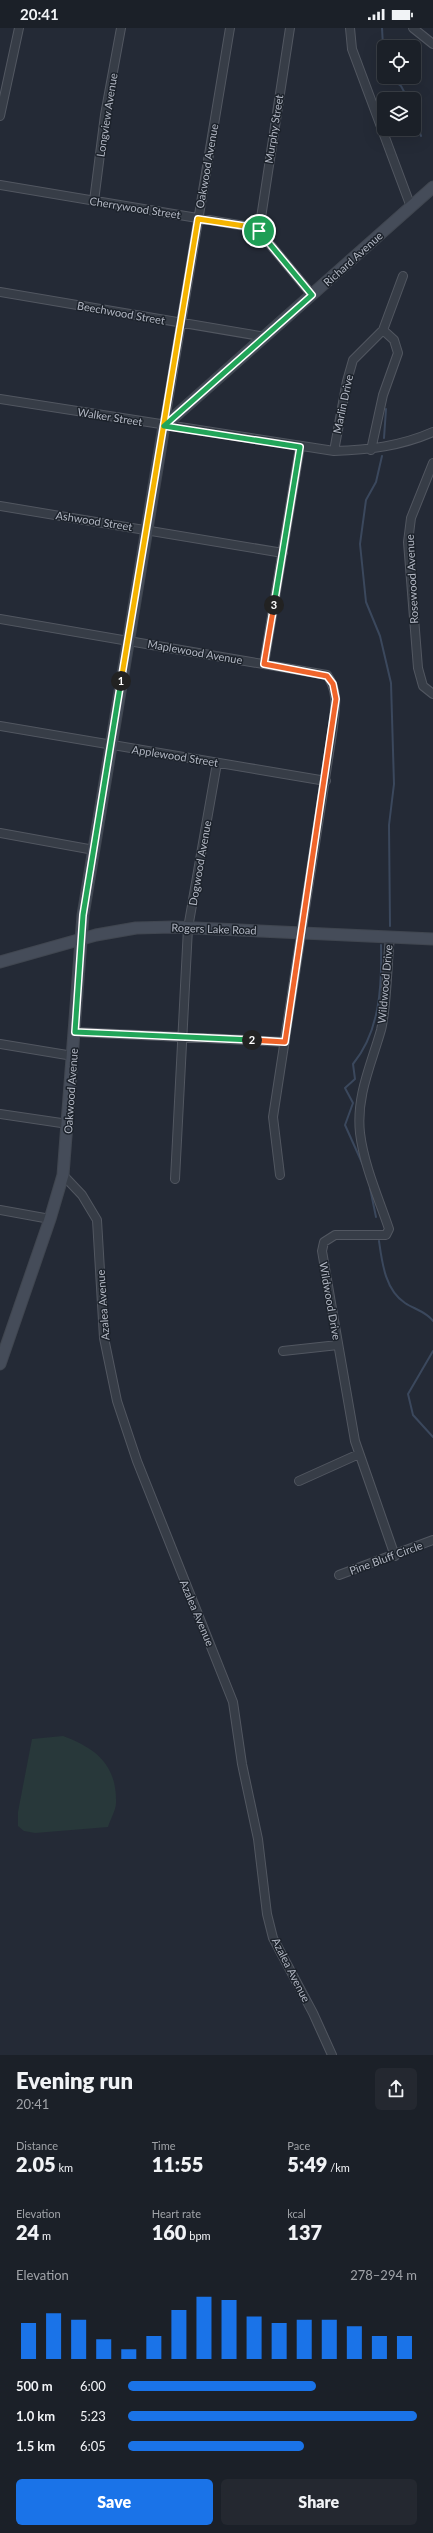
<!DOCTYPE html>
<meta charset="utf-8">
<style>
body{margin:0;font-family:Lato,sans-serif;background:#242830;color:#f1f3f6;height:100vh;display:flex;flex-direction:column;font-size:15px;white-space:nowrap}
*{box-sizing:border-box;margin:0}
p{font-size:13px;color:#a0a3a8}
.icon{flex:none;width:22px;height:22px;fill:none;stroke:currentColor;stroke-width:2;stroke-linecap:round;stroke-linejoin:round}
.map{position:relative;height:2027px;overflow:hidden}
.drawer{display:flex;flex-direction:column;background:#1b2028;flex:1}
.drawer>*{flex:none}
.tools{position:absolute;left:377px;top:12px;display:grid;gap:8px}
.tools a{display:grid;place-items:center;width:44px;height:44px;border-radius:6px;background:#1b2028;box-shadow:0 4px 16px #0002,0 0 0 1px #393e45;font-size:20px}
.pin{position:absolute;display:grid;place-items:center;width:34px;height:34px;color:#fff;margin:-17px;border:2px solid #fff;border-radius:50%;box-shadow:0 1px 4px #0007}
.km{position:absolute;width:20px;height:20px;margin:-10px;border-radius:50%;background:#222;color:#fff;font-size:11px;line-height:20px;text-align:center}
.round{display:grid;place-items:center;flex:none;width:42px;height:42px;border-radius:6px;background:#242830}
.summary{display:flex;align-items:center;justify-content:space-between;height:68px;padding:0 16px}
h1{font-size:22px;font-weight:800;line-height:30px}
.stats{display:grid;grid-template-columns:repeat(3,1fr);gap:6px;height:68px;padding:4px 16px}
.stats div{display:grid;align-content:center}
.stats b{font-size:20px;font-weight:800}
.stats small{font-size:11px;font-weight:400}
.stats p{font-size:11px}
.chart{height:112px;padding:8px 16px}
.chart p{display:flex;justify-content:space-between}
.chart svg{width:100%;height:72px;margin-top:4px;stroke:#1a73e8;stroke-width:6}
.action{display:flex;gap:8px;margin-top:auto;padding:8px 16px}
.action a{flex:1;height:46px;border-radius:6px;background:#1a73e8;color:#fff;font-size:16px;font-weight:800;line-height:46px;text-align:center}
.action a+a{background:#242830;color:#f1f3f6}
ul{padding:0 16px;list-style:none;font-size:13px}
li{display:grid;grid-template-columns:64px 48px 1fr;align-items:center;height:30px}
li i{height:10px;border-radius:5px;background:#1a73e8}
.status{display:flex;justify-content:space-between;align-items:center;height:28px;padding:0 20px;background:#1b2028;direction:ltr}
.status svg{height:11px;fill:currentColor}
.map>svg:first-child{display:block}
.green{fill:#28383a}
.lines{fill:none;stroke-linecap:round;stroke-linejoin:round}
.stream{stroke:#3b485d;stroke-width:2}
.street-casing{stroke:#525761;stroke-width:10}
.secondary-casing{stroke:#404650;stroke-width:13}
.street{stroke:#373d47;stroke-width:8}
.secondary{stroke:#454c59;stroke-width:11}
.split-1-casing{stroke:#fff;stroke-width:8}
.split-2-casing{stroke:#fff;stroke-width:8}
.split-3-casing{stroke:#fff;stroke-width:8}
.split-4-casing{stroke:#fff;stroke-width:8}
.split-1{stroke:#f5b400;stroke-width:5}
.split-2{stroke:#22a559;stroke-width:5}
.split-3{stroke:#f0652b;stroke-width:5}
.split-4{stroke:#22a559;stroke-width:5}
.labels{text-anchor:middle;stroke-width:3;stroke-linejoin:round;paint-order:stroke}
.street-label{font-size:11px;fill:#b2b7c3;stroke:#1c222b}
</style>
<div class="status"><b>20:41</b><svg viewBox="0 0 49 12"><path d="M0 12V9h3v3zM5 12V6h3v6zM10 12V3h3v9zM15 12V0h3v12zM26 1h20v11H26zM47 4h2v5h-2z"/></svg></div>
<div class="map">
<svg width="433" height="2027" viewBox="0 0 433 2027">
<rect width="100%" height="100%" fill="#242a36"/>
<path class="green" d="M63,1708C95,1720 117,1736 116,1775C116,1782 110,1792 108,1799L35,1805L24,1803L18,1798V1784L32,1711Z"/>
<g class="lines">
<path class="stream" d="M382,0L384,36
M389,49L401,58L408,71
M414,86L421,108
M384,410L386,381
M382,428L376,454L366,472L360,516L366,574L380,608L391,655L394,756L389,797L390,898
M363,1137L345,1097L353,1075L345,1060L355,1051L353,1036C380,1003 382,958 381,917
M370,1160L376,1189
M379,1213C382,1234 385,1262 405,1275C414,1281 427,1284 433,1293
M433,1323L408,1366L413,1387L433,1409"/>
<defs>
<path id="street" d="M350,0L352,21L411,179
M413,0L433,16
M0,88L19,0
M0,157L251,199L259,203L312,267
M94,173L105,87L121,0
M259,203L290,0
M0,264L266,309
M0,371L334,423C369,422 401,418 433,404
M164,398L230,0
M371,422L383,367L398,325L394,312L383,302
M334,423L347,353L353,332L383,302L403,248
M433,435L411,490L408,514L418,640L423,658L433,666
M0,478L283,525
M0,591L327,647C339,664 335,680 333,699L273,1089L280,1147
M264,636L300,419
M0,698L326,753
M0,805L94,822
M390,909C387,935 387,978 381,1002C371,1037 356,1068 360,1105C364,1138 379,1171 389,1201L386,1207H335L324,1214L322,1223L355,1413L395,1528
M75,1004L285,1014
M0,1016L73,1028
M0,1086L68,1096
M63,1147L82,1167L97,1192L104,1310L117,1373L137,1433L233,1674L242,1736L258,1811L267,1886L273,1910L313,1985L332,2027
M175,1151L188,900L217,735
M0,1182L50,1191
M283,1323L338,1317
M299,1453L359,1426
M339,1547L433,1512"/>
<path id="secondary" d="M0,934L96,907L136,900L173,899L433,911
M0,1336L50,1191L63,1147L83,887L164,398L433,159"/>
</defs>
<use href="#street" class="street-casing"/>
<use href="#secondary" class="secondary-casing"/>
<use href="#street" class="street"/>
<use href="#secondary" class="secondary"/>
</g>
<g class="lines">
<defs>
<path id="split-1" d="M121,653L198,191L251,199L259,203"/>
<path id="split-2" d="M121,653L83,887L75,1004L252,1012"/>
<path id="split-3" d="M252,1012L285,1014L336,671L333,656L327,648L264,636L274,577"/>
<path id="split-4" d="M259,203L312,267L164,398L300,419L274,577"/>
</defs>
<use href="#split-1" class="split-1-casing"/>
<use href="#split-2" class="split-2-casing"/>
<use href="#split-3" class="split-3-casing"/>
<use href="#split-4" class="split-4-casing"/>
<use href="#split-1" class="split-1"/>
<use href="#split-2" class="split-2"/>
<use href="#split-3" class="split-3"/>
<use href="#split-4" class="split-4"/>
</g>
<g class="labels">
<g class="street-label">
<text transform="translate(107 87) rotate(-81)" y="4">Longview Avenue</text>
<text transform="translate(274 101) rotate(-81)" y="4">Murphy Street</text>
<text transform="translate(207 138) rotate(-80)" y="4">Oakwood Avenue</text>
<text transform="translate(135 180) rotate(9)" y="4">Cherrywood Street</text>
<text transform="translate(353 231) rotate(-42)" y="4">Richard Avenue</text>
<text transform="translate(121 285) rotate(10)" y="4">Beechwood Street</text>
<text transform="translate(343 376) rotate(-78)" y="4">Marlin Drive</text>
<text transform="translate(110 389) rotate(9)" y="4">Walker Street</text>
<text transform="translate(94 493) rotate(9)" y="4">Ashwood Street</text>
<text transform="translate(412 551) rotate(-93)" y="4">Rosewood Avenue</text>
<text transform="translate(195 624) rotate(10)" y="4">Maplewood Avenue</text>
<text transform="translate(175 728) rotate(9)" y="4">Applewood Street</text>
<text transform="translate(200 835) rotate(-80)" y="4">Dogwood Avenue</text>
<text transform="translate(214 901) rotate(2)" y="4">Rogers Lake Road</text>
<text transform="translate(385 956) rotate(-85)" y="4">Wildwood Drive</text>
<text transform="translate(71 1063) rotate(-86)" y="4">Oakwood Avenue</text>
<text transform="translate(330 1273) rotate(80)" y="4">Wildwood Drive</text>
<text transform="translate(103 1277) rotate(-94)" y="4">Azalea Avenue</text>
<text transform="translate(386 1530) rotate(-20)" y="4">Pine Bluff Circle</text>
<text transform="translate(197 1585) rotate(67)" y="4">Azalea Avenue</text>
<text transform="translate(291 1942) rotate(63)" y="4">Azalea Avenue</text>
</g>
</g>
</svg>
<div class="tools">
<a><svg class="icon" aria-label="locate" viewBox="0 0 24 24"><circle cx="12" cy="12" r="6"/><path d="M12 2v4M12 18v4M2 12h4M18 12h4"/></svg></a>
<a><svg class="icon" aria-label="layers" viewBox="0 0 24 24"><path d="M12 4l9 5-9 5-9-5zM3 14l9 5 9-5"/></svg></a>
</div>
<div class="pin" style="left:259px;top:203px;background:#1e9e55"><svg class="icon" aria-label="arrive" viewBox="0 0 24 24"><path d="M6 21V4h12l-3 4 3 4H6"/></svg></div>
<b class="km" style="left:121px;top:653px">1</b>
<b class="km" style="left:252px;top:1012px">2</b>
<b class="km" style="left:274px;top:577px">3</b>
</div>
<section class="drawer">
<div class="summary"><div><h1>Evening run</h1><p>20:41</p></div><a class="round"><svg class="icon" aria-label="share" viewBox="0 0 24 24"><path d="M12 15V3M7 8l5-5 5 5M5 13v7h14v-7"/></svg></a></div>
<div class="stats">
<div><p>Distance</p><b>2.05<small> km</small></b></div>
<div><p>Time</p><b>11:55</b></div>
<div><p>Pace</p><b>5:49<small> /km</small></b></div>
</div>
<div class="stats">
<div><p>Elevation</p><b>24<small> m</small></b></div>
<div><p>Heart rate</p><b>160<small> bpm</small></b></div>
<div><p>kcal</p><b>137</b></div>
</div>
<div class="chart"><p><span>Elevation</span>278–294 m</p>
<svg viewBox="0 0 160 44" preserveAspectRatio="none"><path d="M5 44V22M15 44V16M25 44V20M35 44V32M45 44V38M55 44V30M65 44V14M75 44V6M85 44V8M95 44V18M105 44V22M115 44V20M125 44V20M135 44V24M145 44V30M155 44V30"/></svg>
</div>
<ul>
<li><b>500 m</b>6:00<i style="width:65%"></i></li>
<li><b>1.0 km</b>5:23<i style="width:100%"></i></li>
<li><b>1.5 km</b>6:05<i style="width:61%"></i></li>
</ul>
<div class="action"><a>Save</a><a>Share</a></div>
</section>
